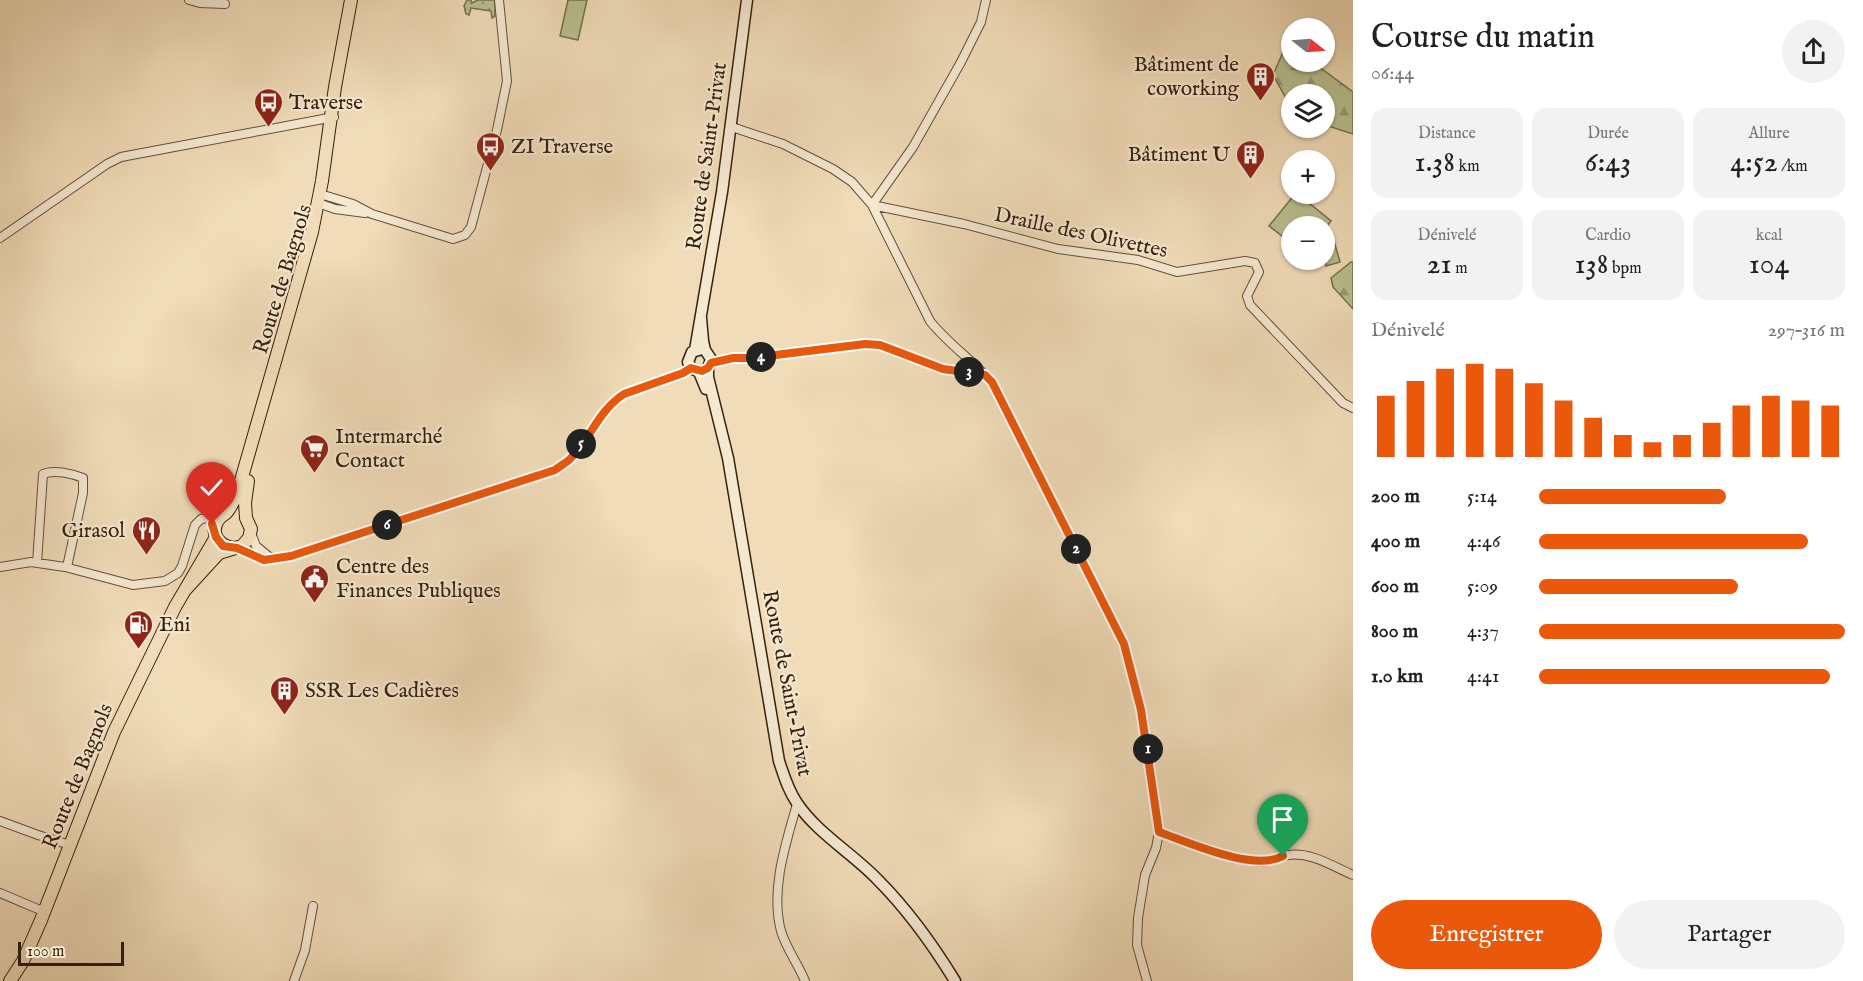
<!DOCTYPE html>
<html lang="fr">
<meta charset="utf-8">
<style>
body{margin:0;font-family:"IM FELL English",serif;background:#f2f2f2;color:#202124;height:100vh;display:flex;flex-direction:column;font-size:22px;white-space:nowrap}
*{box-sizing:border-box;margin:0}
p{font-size:20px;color:#757577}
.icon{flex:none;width:33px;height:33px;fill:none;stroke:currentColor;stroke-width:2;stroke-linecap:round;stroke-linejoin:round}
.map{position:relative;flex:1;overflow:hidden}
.panel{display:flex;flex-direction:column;background:#fff;width:510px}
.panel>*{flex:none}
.needle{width:39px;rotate:107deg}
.buttons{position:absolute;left:1281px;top:18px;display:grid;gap:12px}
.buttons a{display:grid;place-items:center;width:54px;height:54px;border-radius:50%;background:#fff;box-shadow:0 2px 4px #0004;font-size:30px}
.scale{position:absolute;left:18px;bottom:15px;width:106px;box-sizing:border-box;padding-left:6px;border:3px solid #36200c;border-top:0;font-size:16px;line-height:21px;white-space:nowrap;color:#36200c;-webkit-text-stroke:4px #f5e8d1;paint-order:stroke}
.pin{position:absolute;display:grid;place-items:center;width:51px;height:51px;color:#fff;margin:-62px -26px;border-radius:50% 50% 50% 0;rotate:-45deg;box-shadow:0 0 6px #0007}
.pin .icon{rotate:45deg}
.km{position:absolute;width:30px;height:30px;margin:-15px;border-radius:50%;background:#222;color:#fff;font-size:16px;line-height:30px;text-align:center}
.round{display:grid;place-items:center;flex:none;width:63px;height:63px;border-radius:32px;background:#f2f2f2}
.head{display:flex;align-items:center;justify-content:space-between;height:102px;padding:0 18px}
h1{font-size:33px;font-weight:600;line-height:45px}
.stats{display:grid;grid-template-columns:repeat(3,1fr);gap:9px;height:102px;padding:6px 18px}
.stats div{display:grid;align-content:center;border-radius:15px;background:#f2f2f2;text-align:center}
.stats b{font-size:30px;font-weight:600}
.stats small{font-size:16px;font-weight:400}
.stats p{font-size:16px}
.chart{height:168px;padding:12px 18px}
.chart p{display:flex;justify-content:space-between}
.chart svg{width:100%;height:108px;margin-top:6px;stroke:#ea580c;stroke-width:6}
.cta{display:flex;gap:12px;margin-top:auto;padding:12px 18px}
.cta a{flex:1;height:69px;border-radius:36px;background:#ea580c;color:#fff;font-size:24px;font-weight:600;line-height:69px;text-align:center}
.cta a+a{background:#f2f2f2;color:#202124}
ul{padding:0 18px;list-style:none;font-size:20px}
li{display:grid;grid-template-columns:96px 72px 1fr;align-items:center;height:45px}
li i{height:15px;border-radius:8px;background:#ea580c}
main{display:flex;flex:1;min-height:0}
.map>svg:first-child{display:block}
.grass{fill:url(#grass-dots);stroke:#77704e;stroke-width:1.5}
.forest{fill:url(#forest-firs);stroke:#77704e;stroke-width:1.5}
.garden{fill:#b8c08f;stroke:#77704e;stroke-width:1.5}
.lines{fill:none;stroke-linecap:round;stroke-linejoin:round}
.street-casing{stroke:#644f37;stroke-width:10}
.secondary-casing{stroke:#36200c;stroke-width:13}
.primary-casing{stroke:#36200c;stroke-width:14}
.street{stroke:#f5e8d1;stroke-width:8}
.secondary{stroke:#f5e8d1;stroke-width:10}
.primary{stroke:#f0dcb8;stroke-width:12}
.route-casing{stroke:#fff;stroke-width:12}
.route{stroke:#ea580c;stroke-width:8}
.labels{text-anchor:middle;stroke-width:4.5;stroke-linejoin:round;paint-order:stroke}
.poi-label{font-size:21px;fill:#36200c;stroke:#f5e8d1;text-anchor:start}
.street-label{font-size:21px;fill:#36200c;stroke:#f5e8d1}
</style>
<main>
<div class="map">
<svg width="1353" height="981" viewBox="0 0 1353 981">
<defs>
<pattern id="grass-dots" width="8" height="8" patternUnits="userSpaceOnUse" patternTransform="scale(1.5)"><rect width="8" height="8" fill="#b8c08f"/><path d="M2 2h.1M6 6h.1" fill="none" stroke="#969c73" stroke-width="1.8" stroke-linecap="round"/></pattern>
<pattern id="forest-firs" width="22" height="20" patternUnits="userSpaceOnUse" patternTransform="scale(1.5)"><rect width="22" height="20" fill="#b8c08f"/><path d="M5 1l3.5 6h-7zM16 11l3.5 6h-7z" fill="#969c73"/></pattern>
</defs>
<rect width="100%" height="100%" fill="#f0dcb8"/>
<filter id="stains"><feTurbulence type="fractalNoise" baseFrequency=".00333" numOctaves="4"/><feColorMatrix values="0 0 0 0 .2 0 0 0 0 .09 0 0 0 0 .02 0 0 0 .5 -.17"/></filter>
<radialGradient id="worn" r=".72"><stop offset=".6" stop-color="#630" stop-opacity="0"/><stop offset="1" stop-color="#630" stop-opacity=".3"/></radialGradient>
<path class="grass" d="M467,0H471L472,3L478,0H495V16L492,18L491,11L471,8L469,15L466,14L464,6Z"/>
<path class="forest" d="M1291,34L1292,62H1315L1322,69L1353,92V134L1325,125L1324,94H1292L1291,107L1273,75Z
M1351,262H1353V309L1333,287L1331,278Z"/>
<path class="garden" d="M568,0H587L578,40L560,36Z
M1295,194H1298L1331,221L1325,229L1324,226H1292L1291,243L1269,226Z
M1334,241L1340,262L1326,266L1325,244Z"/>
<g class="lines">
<defs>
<path id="street" d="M189,0L200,3L225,4
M986,0L981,22L961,62L913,147L872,205L930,321C948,344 973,360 992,383L1124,644L1141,710L1159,832L1156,848L1145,875L1138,918L1137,945L1147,981
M732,127L783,144L833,169L852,182L872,205L964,224L1058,249L1138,260L1177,272L1245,261L1255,263L1259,272L1247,296L1250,305L1343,403L1353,408
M320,194L353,204L372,214L453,239L465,235L471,227L497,130L507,81L499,0
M318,203L335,209L365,213
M0,238L107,164L121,157L334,117
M711,363L733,358H751L865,344L881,345L943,369L985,375
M251,533L256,546L272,559
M237,548L264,559L291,556L555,470C560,467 566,463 570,459C590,439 599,410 624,394L683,373L691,368
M37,563L43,474C54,469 73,474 83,478V493L67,567
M0,567L31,562L65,567L133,585L165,581L178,573L182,566L195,525L201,519L207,518
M797,804C786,843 770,890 781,931C786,948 798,964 805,981
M0,821L38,835L70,845
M1159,832C1189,842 1220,856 1252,861C1269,864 1274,857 1288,855C1312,852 1332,866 1353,875
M0,893L45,912
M294,981L305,950L313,906"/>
<path id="secondary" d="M701,318L703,341L705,350L711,359L708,368V377L728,458L779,761C784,776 788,790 797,803C817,833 852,853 877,879C906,908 933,945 955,981
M702,349L692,352L688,362L691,368L699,372L706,389
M695,350L722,192L747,0"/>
<path id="primary" d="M235,548C221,547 210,536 217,522C219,517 223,516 227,512C232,506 235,498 238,491L312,232L322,181L335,87L351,0
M186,589L219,553L242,546L249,538L251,529L246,518L245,503L248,481
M10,981L23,961L41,920L114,732L175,607L216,537"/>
</defs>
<use href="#street" class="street-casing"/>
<use href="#secondary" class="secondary-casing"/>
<use href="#primary" class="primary-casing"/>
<use href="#street" class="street"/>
<use href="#secondary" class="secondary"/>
<use href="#primary" class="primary"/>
</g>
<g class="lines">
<defs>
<path id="route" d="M212,524L216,537L223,546L237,548L264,560L291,556L555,470C560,466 566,463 570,459C591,438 598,411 624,394L683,373L691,368L702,371L708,368L711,363L733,358H751L865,344L880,345L943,369L985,375L992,382L1124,644L1141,710L1159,832C1190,843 1254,872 1283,856"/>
</defs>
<use href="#route" class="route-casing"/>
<use href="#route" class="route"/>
</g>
<defs>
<symbol id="building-pin" viewBox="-11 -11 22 30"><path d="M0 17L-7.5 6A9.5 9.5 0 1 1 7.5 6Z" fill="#8f2418" stroke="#f5e8d1"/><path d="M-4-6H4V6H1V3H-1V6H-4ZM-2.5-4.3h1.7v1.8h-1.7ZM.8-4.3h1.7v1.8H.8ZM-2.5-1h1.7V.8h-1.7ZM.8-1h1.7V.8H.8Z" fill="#fff"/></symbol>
<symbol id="bus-pin" viewBox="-11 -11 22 30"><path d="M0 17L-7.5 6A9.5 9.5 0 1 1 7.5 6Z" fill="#8f2418" stroke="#f5e8d1"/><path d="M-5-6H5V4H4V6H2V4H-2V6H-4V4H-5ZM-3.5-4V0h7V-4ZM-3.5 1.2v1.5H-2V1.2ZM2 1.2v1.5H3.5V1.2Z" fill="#fff"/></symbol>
<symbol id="supermarket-pin" viewBox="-11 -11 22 30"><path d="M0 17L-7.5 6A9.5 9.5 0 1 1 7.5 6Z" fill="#8f2418" stroke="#f5e8d1"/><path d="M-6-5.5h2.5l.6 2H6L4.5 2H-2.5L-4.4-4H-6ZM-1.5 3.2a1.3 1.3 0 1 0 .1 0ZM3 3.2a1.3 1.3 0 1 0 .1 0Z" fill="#fff"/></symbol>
<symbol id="restaurant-pin" viewBox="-11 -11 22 30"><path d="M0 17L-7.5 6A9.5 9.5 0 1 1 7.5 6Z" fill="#8f2418" stroke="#f5e8d1"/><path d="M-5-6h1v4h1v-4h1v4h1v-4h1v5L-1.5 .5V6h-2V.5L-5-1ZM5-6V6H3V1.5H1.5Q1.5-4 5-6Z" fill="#fff"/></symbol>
<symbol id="civic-pin" viewBox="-11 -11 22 30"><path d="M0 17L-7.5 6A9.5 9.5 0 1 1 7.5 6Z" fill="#8f2418" stroke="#f5e8d1"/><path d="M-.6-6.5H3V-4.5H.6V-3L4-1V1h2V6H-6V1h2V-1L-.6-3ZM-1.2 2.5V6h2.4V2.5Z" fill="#fff"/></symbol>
<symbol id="fuel-pin" viewBox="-11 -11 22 30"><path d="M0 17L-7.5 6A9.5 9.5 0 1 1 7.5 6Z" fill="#8f2418" stroke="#f5e8d1"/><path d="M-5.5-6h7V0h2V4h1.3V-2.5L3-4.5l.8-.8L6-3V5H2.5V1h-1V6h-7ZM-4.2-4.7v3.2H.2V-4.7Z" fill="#fff"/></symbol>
</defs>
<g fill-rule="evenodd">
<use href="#building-pin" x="1244" y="60" width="33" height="45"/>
<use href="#bus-pin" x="252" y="86" width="33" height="45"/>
<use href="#bus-pin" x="474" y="130" width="33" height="45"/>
<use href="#building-pin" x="1234" y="138" width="33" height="45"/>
<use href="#supermarket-pin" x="298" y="432" width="33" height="45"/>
<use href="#restaurant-pin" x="130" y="514" width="33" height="45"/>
<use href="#civic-pin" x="298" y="562" width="33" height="45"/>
<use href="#fuel-pin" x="122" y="608" width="33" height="45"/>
<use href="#building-pin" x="268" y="674" width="33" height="45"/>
</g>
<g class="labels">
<g class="poi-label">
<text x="1239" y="71" text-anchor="end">Bâtiment de<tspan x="1239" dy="24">coworking</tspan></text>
<text x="289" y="109">Traverse</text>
<text x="511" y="153">ZI Traverse</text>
<text x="1230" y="161" text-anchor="end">Bâtiment U</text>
<text x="335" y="443">Intermarché<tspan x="335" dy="24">Contact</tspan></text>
<text x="125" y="537" text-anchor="end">Girasol</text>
<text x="336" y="573">Centre des<tspan x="336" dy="24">Finances Publiques</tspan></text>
<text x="159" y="631">Eni</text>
<text x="305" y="697">SSR Les Cadières</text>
</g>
<g class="street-label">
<text transform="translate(706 156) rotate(-82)" y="7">Route de Saint-Privat</text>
<text transform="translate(1081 232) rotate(12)" y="7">Draille des Olivettes</text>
<text transform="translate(282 279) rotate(-73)" y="7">Route de Bagnols</text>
<text transform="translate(788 683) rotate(79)" y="7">Route de Saint-Privat</text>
<text transform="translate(77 776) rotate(-68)" y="7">Route de Bagnols</text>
</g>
</g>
<rect width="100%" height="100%" filter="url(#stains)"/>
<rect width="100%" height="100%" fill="url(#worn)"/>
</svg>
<div class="buttons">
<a><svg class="needle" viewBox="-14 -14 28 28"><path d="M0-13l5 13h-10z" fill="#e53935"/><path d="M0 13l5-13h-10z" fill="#757577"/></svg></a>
<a><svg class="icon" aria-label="layers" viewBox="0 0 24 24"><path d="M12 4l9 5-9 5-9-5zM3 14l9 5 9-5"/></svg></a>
<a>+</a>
<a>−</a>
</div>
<div class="scale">100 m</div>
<div class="pin" style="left:1283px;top:856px;background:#1e9e55"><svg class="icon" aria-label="arrive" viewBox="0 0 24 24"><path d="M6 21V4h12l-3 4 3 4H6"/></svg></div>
<div class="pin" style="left:212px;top:524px;background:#d93025"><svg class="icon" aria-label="check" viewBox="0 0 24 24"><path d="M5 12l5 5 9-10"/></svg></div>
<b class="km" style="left:1148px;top:749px">1</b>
<b class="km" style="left:1076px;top:549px">2</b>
<b class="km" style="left:969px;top:372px">3</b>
<b class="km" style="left:761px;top:357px">4</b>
<b class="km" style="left:581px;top:444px">5</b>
<b class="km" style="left:387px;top:525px">6</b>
</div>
<section class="panel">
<div class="head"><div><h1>Course du matin</h1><p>06:44</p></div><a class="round"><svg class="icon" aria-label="share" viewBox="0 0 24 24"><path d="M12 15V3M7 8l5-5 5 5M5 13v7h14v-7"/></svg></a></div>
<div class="stats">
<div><p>Distance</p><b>1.38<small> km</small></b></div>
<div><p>Durée</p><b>6:43</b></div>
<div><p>Allure</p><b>4:52<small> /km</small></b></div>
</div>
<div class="stats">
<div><p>Dénivelé</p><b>21<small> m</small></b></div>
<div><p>Cardio</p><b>138<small> bpm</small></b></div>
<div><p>kcal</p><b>104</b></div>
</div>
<div class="chart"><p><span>Dénivelé</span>297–316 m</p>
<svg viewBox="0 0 160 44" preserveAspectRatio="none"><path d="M5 44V19M15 44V13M25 44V8M35 44V6M45 44V8M55 44V14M65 44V21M75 44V28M85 44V35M95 44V38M105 44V35M115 44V30M125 44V23M135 44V19M145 44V21M155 44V23"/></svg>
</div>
<ul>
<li><b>200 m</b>5:14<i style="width:61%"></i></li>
<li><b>400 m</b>4:46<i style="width:88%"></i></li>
<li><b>600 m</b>5:09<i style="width:65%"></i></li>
<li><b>800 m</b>4:37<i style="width:100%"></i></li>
<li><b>1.0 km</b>4:41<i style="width:95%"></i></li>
</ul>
<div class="cta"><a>Enregistrer</a><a>Partager</a></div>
</section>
</main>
